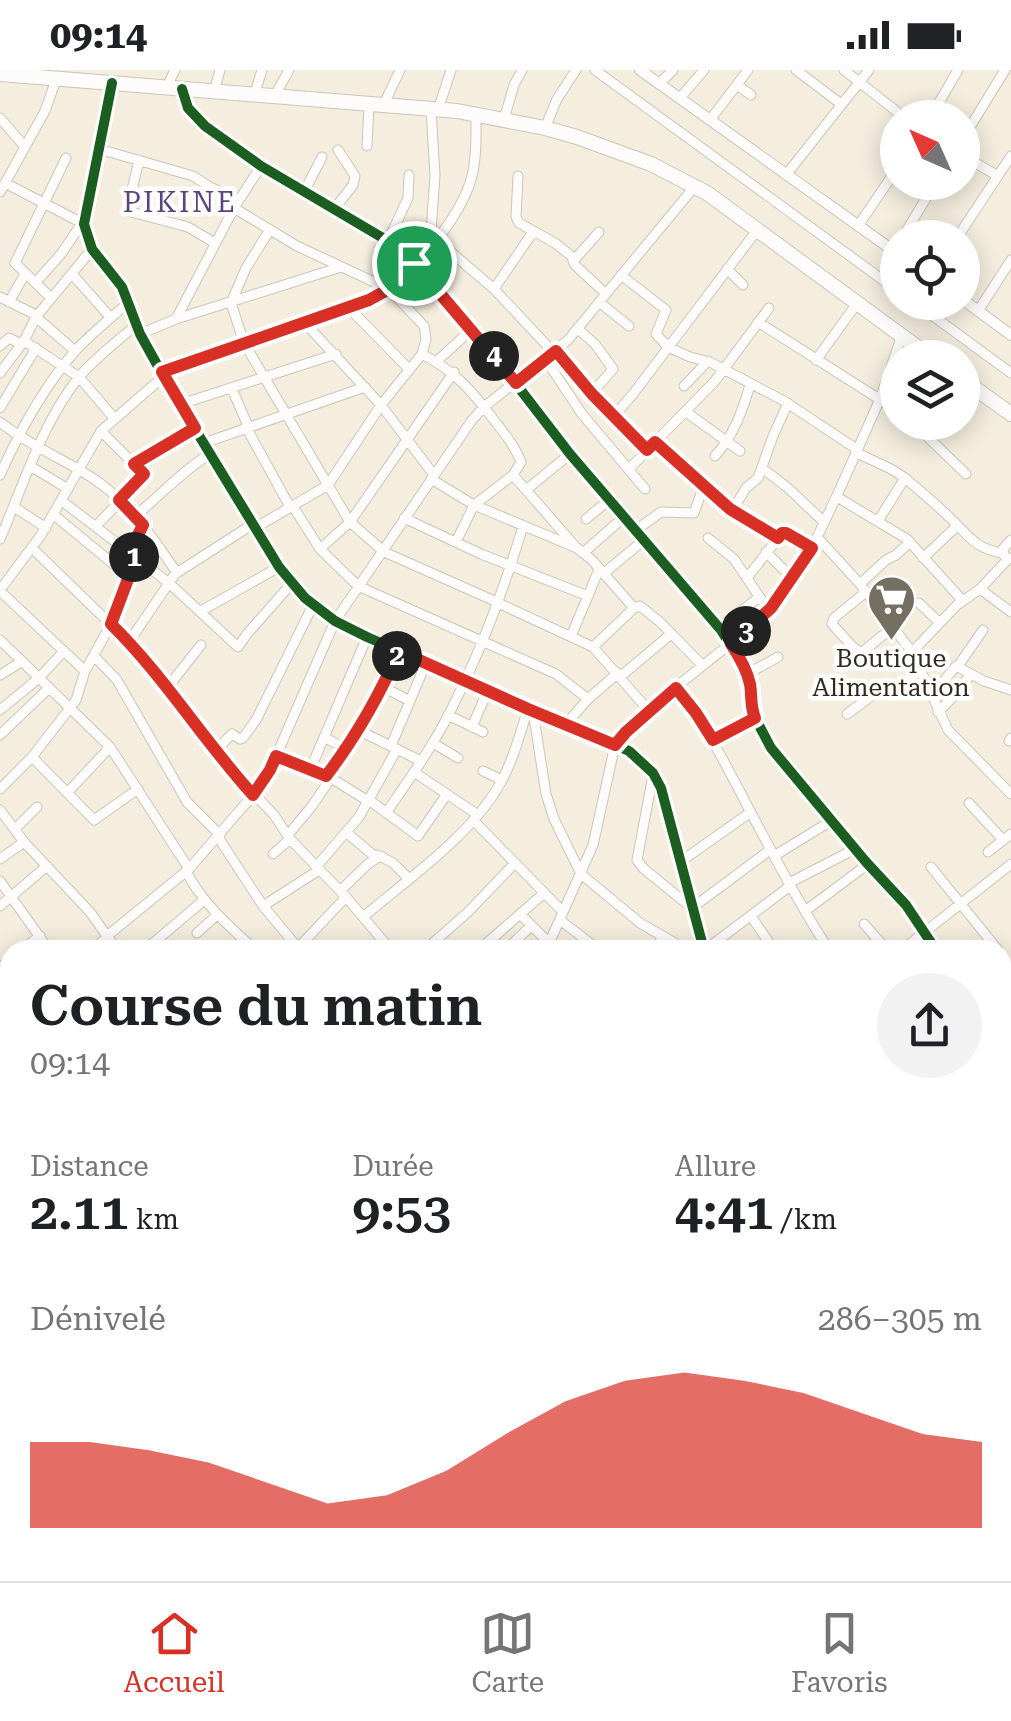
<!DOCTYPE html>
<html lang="fr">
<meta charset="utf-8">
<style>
body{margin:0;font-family:"Roboto Serif",serif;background:#f2f2f2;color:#202124;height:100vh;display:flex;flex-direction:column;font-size:38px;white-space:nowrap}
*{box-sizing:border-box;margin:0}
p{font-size:32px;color:#757577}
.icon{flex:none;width:55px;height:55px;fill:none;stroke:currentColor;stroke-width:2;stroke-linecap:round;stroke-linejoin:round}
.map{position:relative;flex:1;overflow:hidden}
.details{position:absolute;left:0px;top:870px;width:1012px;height:642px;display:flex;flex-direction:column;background:#fff;border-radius:30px 30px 0 0;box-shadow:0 5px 25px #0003}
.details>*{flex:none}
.needle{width:65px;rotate:315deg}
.controls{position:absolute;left:880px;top:30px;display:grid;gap:20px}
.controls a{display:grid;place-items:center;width:100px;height:100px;border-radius:50%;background:#fff;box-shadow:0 5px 25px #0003;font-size:50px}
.pin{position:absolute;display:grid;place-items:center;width:85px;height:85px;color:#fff;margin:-42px;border:5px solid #fff;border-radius:50%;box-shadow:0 2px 10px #0007}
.km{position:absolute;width:50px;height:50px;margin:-25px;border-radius:50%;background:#222;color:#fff;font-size:28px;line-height:50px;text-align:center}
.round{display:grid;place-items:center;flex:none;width:105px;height:105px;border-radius:52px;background:#f2f2f2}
.summary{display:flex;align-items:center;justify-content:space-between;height:170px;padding:0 30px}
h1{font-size:55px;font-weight:600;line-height:75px}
.figures{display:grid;grid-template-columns:repeat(3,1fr);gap:15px;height:170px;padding:10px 30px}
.figures div{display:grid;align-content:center}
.figures b{font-size:50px;font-weight:600}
.figures small{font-size:28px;font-weight:400}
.figures p{font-size:28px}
.chart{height:280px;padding:20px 30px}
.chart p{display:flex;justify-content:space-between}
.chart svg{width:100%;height:180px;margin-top:10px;fill:#d93025;opacity:.7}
.status{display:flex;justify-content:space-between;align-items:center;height:70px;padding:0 50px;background:#fff;direction:ltr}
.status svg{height:28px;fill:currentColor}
.menu{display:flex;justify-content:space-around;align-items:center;height:140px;border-top:2px solid #e0e0e0;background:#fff;font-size:28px;color:#757577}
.menu a{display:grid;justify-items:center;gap:5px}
.menu .active{color:#d93025}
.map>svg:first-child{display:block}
.green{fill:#f8e2b4}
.water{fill:#c5ac75}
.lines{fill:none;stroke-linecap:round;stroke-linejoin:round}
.minor-casing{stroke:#cbc5b8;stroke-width:11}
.tertiary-casing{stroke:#cbc5b8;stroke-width:12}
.trunk-casing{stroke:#cbc5b8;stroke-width:16}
.minor{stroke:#fefcfa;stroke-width:9}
.tertiary{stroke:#fefcfa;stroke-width:10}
.trunk{stroke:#fefcfa;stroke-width:14}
.cycleway-casing{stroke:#fff;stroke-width:16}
.cycleway{stroke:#1b5e20;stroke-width:10}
.route-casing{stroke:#fff;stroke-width:20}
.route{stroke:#d93025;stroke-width:12}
.labels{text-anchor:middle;stroke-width:9;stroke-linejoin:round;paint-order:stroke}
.poi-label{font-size:25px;fill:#302a1d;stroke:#fff}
.neighbourhood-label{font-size:28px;letter-spacing:2.5px;fill:#5c4481;stroke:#fff}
</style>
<div class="status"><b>09:14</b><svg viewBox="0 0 49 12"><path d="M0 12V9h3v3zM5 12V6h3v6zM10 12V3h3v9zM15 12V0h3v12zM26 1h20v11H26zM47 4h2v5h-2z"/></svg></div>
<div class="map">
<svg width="1011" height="1511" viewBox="0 0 1011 1511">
<rect width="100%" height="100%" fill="#f5eedf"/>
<path class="green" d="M1003,1146L1011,1153V1511H735L725,1503L1002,1502Z"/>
<path class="water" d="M0,991L10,1001V1142L0,1133Z
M0,1214L10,1216V1326H0Z
M0,1403L10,1415V1502L55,1503L58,1511H0Z
M540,1502L548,1511H162L158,1503Z"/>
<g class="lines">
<defs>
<path id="minor" d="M595,0L898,221
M796,0L841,34
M844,0L905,48
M112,13L84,154L92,179L122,217L140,264L170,318L279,497L305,528L335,551L367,567L629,681L653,703L661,718L704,880
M659,14L673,0
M737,15L751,25
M166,18L175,0
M182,19L188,38L205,56L261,96L388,171L414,193L435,215L486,275L570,384L721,560L746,601L750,614L752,642L771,678L866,792L906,835L936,880
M214,22L220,0
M254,26L262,0
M274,27L289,0
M680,28L704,0
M383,36L400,0
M431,39L435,105L431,162L452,183L494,219L554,283
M438,40L451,0
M0,48L24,76
M930,48L958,0
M504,49L514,15L522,0
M710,50L748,0
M545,58L557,29L576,0
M962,70L1005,0
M367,76L369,35
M99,79L193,106L210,117L239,130
M962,85L998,106
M139,90L127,141L188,157L215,173
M786,105L869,0
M518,106L516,147L519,153L555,173L575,189L573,191L575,195L606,224
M5,113L84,154
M0,122L45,41L56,10
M304,122L322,87
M234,138L297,176L389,219L424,256L426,269L422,284L381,335L328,415L255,458
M335,138L353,115L355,106L338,80
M858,156L898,97
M269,161L246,198L231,233L244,273L328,415L350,452L382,480
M902,168L936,112
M957,168L1011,86
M388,171L408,128L409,105
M575,189L599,162
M727,199L743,215
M72,204L111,248
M621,205L666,240L656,264L668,277L690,287L710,292L784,331L858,380
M36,212L61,184L82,153
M494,219L533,162
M0,227L38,246
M51,228L15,193L66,88
M9,232L25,204
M599,232L629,256
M914,232L1011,303
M349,238L409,299
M978,241L1011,190
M36,247L75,281
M176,249L234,138L261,96
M758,252L898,341
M305,253L381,335L434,405
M578,259L595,274L613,299L592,323
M140,264L176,249L341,197
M24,271L79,307L114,348
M0,276L9,268L21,274
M556,281L592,323L647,380
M422,284C456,302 471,320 494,350C504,363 515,376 521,392L513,405L474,435L456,472
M546,290L582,344L645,419
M816,290L858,232
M436,292L472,259
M0,303L24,271L36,247L92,179
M162,303L369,231C407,213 462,147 472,106C477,86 476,64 476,44
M684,316L708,291
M232,319L248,356
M181,334L336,284
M0,338L36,278
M686,342L740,381
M614,346L633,324L758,159
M0,352C28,375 64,389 94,409C129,432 154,469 177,503
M912,352L966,404
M246,357L290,437
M655,372L730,439L777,468
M204,373L365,317
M857,383L891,399L905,408L878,451
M715,386C734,365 742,342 750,315
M135,394L195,358
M30,396L68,419
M762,398L788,418L824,452
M629,399L715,311L769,238
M0,405C20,360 44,316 77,279C93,262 112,247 129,232
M513,405L574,475
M905,408C920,421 935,433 949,447C969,465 973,478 1002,483
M431,409L474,435L577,478L583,483L624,447
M526,420L570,384
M837,427L907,469L962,530
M62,431L169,513L238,577L247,564L292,513
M292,435L320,479L358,516L556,604L588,629
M14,437L46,458
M732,441L746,418L758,408L773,366L788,333
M54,445L129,507
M135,446C160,426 184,399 210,384
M404,448L481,484L588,526L599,499
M586,449L609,430
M96,456L145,405L101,361
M636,460L661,442L694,443L704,415
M817,467L860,514L912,582L948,660L1011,724
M708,468L734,489L769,541
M0,469C24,414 41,355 79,307C95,288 118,271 137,254
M32,478L129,572L228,696L274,745L290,769L346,827L391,880
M320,479L350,452L454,302
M382,481L497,532
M766,482L792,508
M129,483L143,455
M583,483L591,489L634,538
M1004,485L1003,479L1011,470
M923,488L957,456
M603,504L644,470
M747,508L782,463L792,465L812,478
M860,514L886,490L896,485L910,472
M980,519L1011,542
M0,520L41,465L101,361L164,306
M0,521L85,601
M866,522L834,548L832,554L852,576L861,583L893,557
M496,532L593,577L634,538L640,536L660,552L702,595
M919,533L940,553
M201,541L279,497
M720,557L758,528
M571,566L588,526
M0,570L110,677L189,799
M129,572L175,504L253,454
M593,577L649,641
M912,582L957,535L980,519L1009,488
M94,586L117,610L187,732L220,765
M958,596L983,560
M747,604L778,587
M0,605L21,592
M621,606L671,564
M383,617L410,631
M676,617C706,655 726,695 748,737C774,786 799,834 829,880
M167,618L201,575
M932,625L956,596L984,611L1011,620
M0,640L39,608L64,581
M533,641L546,724L554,749L581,804L640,853L687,880
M938,642L956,624L970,605
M847,644L877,622L902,613L922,600
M448,645L483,662
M566,654L588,629L618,603
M472,657L488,620
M358,660L421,691
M0,665L49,618
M324,667L346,679L383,617L399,581
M713,669L755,649
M1009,671L1011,668
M433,673L458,688
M391,676L426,593
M215,681L232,664L240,669L243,668L256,650L313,535
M276,685L331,708L368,731
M32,687L94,750L138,719
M310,700L367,567
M483,701L502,710
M414,702L478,745
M653,705L637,790L644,799L692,838L770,780
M326,706L346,679
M0,719L32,687L76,630L85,601L111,554L136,488
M68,722L110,677
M369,730L418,766L447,724
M969,733L1003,770
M0,740L24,772L90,842L117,880
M386,743C408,711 431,679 449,644C479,585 504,520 523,456
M473,750L563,842
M15,759L37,737
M288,765L312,736L331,708
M218,767L263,836L298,878
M988,782L1011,764
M273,784L290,769
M380,786L393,793L408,808
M774,786L831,751
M0,789L24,772
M680,792L751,742
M316,797L359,747L397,679
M931,797L998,880
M186,801C202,833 229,856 255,880
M0,811L49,880
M789,813L855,779
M340,821L368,794L380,786L372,784L347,763
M0,836L47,796
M263,836L319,800
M805,841L868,794
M521,845L549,873
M751,846L774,880
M363,847C409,808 473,764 501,712C514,689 520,663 528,639
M560,850L599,880
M864,854L887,880
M197,863L217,845
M107,866L189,799L253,725L270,700L335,551L472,350L484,337L568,270L695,116
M22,880L40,866
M92,880L108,867
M145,880L204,830
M296,880L346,827
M425,880L468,842L514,794
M479,880L543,824
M506,880L531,856
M546,880L593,775L615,675L626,662L676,617L766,545L779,527L812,478L839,421L880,329L902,265
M654,880L663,867
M705,880L790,816
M902,880L1011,794
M1002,888L1011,905
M0,898L10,890
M0,904L10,916
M1002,921L1011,916
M1002,1019C1008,1037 1008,1057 1002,1075
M1002,1140L1011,1146
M575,1502L584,1511
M713,1502L723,1511
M666,1511L667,1502"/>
<path id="tertiary" d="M640,0L898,184
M962,229L1011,265"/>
<path id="trunk" d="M0,4L457,41L545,58L577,67L651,94L707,123L932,288
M962,309L1011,344"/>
</defs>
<use href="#minor" class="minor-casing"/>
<use href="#tertiary" class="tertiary-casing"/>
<use href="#trunk" class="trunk-casing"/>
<use href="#minor" class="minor"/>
<use href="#tertiary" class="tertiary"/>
<use href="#trunk" class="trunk"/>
<defs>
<path id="cycleway" d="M112,13L84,154L92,179L122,217L140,264L170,318L279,497L305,528L335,551L367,567L629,681L653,703L661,718L704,880
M182,19L188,38L205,56L261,96L388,171L414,193L435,215L486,275L570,384L721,560L746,601L750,614L752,642L771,678L866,792L906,835L936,880"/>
</defs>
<use href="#cycleway" class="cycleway-casing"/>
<use href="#cycleway" class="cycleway"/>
</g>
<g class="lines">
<defs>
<path id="route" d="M414,193L516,313L556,281L592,324L647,380L655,372L730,439L778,468L782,463H786L812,478L771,538L731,574C739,586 747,600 750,614C752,626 750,636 755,648L713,670L696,643L676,618L626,662L615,675L528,639L399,581C379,626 356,667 326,706L276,686L270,700L253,725C203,670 164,606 111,554L136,488L129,483L143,455L119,430L144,404L134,394L195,358L162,302L369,230L389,219Z"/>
</defs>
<use href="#route" class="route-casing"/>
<use href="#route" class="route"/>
</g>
<defs>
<symbol id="supermarket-pin" viewBox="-11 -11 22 30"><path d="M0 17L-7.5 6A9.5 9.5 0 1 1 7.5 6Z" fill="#756f61" stroke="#fff"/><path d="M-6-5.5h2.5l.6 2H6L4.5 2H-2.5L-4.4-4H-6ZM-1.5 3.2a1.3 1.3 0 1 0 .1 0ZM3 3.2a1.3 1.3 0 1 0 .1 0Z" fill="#fff"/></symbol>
</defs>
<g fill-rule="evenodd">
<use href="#supermarket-pin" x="864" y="502" width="55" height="75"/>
</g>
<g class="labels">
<g class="poi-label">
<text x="891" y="597">Boutique<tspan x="891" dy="29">Alimentation</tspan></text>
</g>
<g class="neighbourhood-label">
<text x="180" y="142">PIKINE</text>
</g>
</g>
</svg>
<div class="controls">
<a><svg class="needle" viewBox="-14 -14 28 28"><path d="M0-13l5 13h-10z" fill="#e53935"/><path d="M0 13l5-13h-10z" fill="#757577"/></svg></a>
<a><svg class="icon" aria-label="locate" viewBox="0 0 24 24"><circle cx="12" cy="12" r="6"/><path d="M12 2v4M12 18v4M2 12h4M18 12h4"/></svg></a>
<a><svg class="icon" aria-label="layers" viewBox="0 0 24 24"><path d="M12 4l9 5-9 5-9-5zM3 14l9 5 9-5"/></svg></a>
</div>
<div class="pin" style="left:414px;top:193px;background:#1e9e55"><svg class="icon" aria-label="arrive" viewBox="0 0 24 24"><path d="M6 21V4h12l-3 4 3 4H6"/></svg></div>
<b class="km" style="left:134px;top:487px">1</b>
<b class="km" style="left:397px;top:586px">2</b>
<b class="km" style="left:746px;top:561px">3</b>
<b class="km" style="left:494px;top:286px">4</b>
<section class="details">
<div class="summary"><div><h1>Course du matin</h1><p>09:14</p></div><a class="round"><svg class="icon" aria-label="share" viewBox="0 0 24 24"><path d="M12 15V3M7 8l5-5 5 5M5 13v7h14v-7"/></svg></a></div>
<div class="figures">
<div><p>Distance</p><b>2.11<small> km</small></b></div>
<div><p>Durée</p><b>9:53</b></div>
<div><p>Allure</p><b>4:41<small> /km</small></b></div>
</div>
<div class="chart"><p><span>Dénivelé</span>286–305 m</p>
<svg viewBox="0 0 160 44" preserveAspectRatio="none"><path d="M0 44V23L10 23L20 25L30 28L40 33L50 38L60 36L70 30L80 21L90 13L100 8L110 6L120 8L130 11L140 16L150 21L160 23V44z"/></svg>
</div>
</section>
</div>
<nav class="menu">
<a class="active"><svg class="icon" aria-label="home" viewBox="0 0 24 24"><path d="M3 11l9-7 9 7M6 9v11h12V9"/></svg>Accueil</a>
<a><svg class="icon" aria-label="map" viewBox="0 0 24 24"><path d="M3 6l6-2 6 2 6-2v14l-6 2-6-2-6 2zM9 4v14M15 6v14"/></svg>Carte</a>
<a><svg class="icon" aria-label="saved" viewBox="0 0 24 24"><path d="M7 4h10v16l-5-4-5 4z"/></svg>Favoris</a>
</nav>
